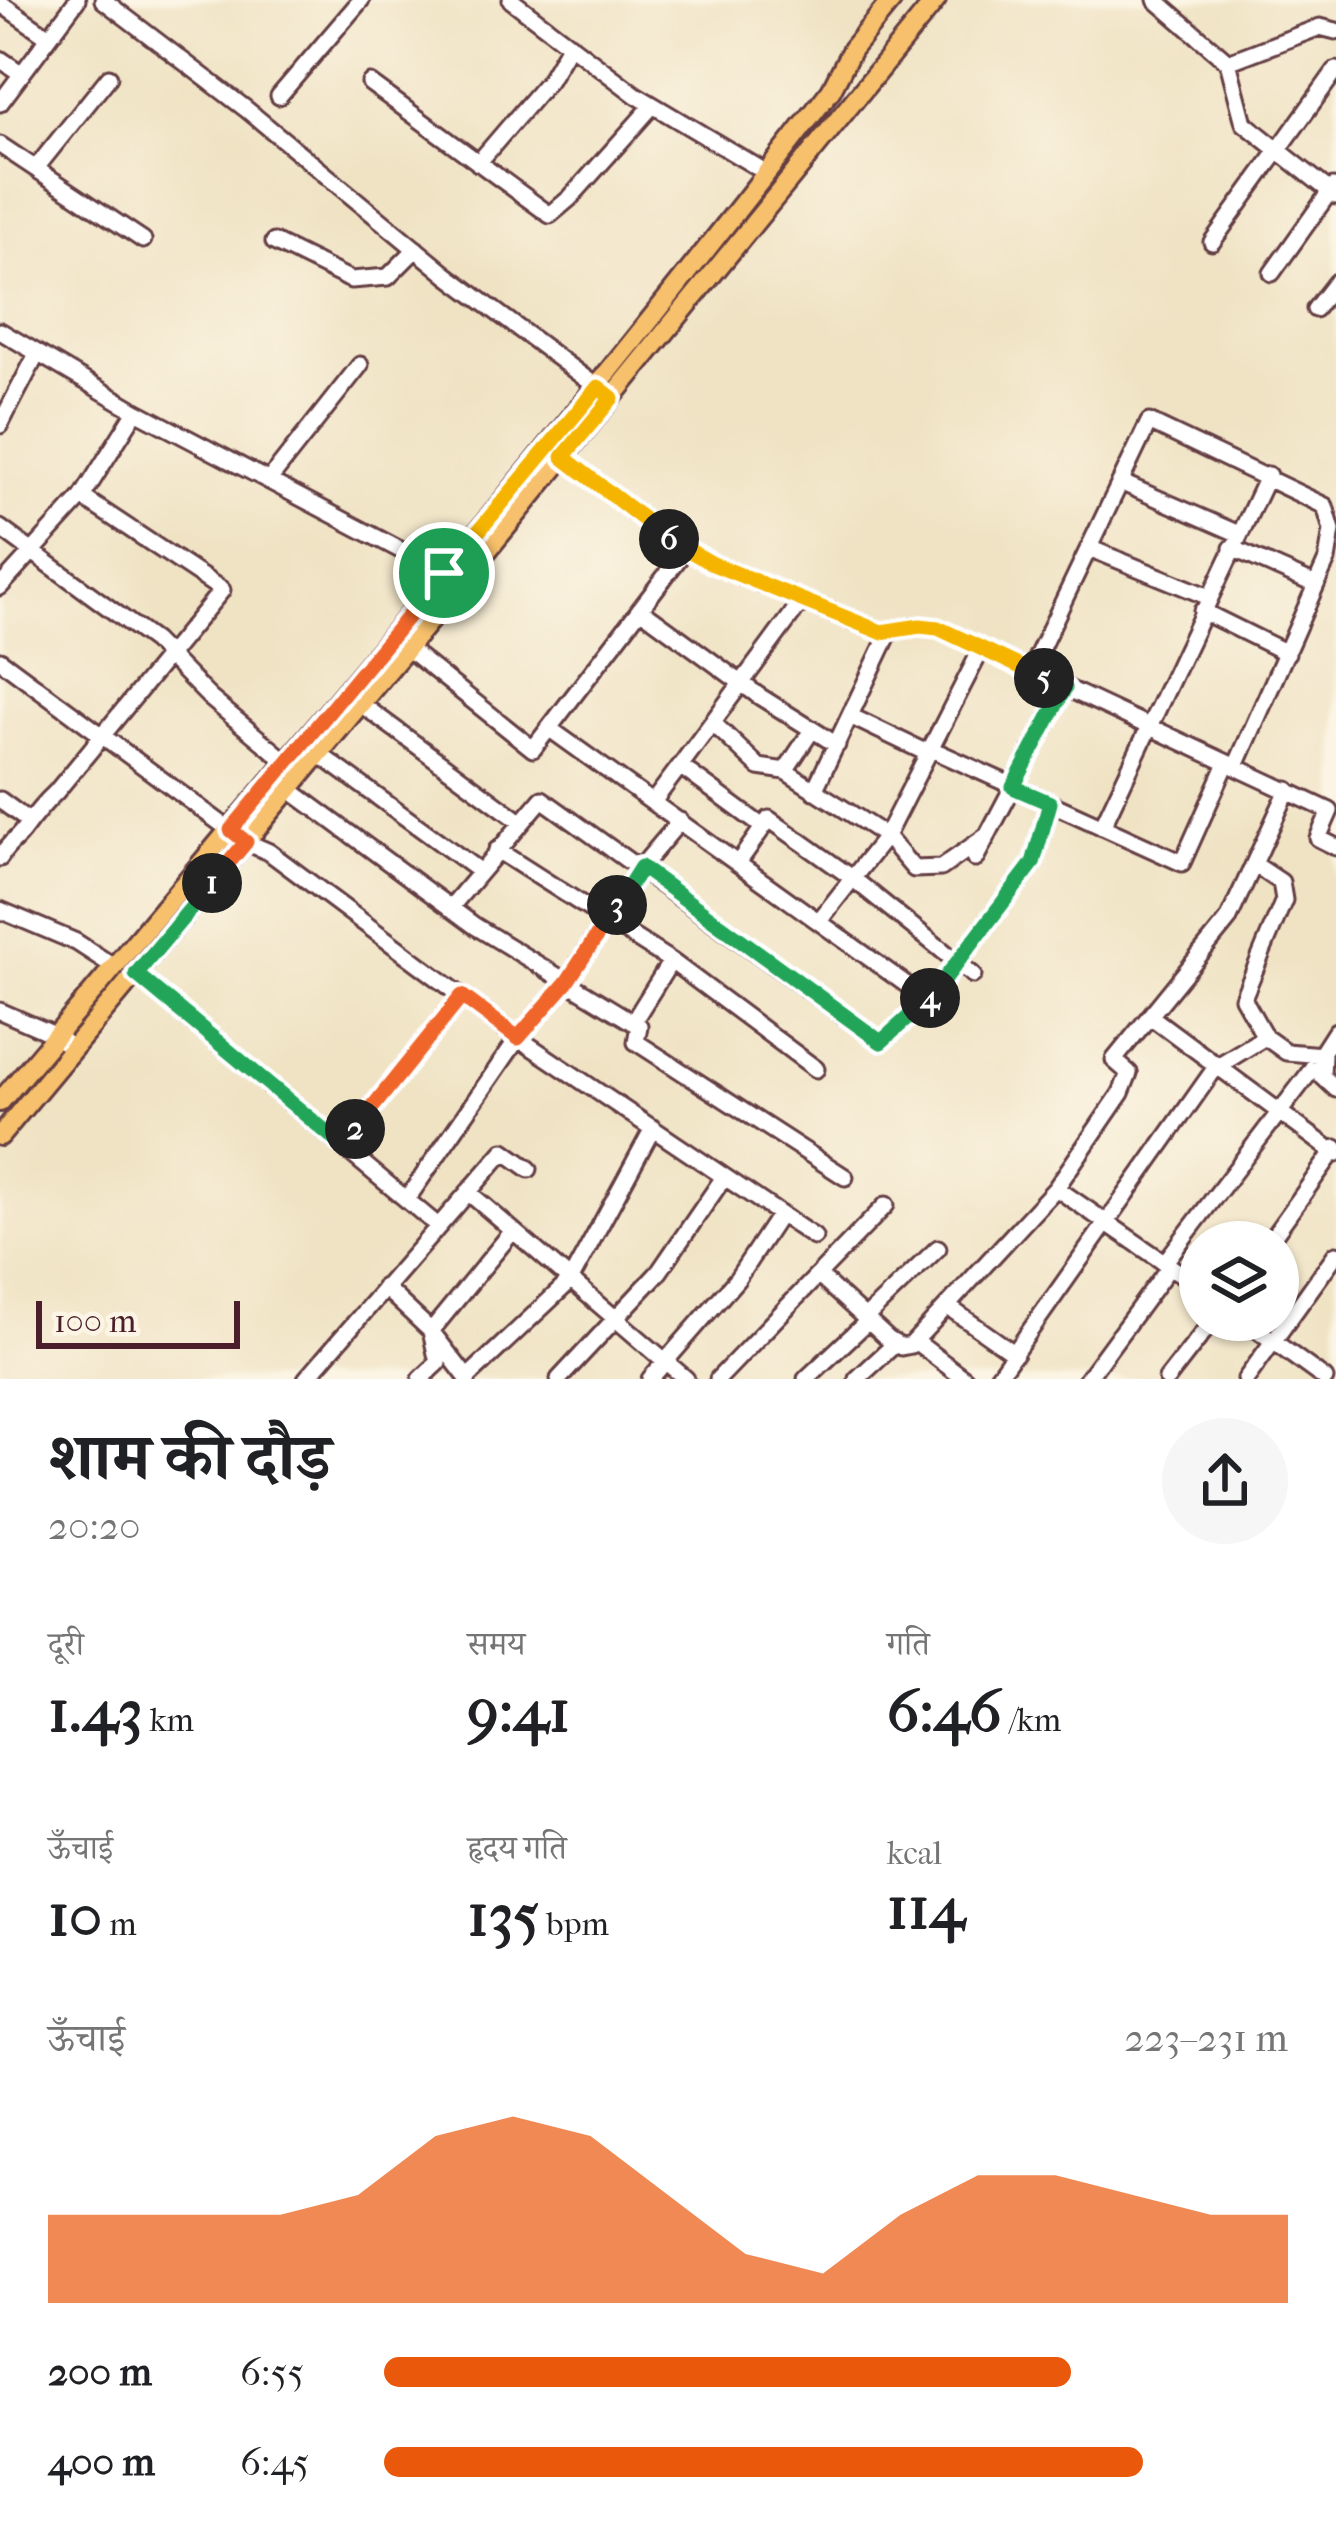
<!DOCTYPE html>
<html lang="hi">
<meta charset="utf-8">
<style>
body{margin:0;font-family:"IM FELL French Canon","Noto Serif Devanagari",serif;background:#f6f6f6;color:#202124;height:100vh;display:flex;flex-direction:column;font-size:45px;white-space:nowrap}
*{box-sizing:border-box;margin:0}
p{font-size:39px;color:#757577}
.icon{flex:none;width:66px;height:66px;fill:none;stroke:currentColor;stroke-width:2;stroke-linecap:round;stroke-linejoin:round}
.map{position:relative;height:1379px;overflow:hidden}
.panel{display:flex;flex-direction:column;background:#fff;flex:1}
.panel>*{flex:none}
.buttons{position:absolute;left:1179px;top:1221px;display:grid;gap:24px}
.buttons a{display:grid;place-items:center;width:120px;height:120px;border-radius:50%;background:#fff;box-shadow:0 3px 9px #0004;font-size:60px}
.scale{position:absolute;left:36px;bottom:30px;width:204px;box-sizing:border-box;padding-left:12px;border:6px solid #4a1f2b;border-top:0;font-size:33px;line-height:42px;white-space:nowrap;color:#4a1f2b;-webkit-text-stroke:9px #fcf5e5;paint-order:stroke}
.pin{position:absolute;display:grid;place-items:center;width:102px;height:102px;color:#fff;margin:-51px;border:6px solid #fff;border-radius:50%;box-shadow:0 3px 12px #0007}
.km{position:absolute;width:60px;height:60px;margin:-30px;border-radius:50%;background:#222;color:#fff;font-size:33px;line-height:60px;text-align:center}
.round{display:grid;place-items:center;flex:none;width:126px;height:126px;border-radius:63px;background:#f6f6f6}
.overview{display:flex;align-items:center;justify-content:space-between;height:204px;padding:0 48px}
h1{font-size:66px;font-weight:700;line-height:90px}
.metrics{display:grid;grid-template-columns:repeat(3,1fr);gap:18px;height:204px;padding:12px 48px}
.metrics div{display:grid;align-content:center}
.metrics b{font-size:60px;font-weight:700}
.metrics small{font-size:33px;font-weight:400}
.metrics p{font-size:33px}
.chart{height:336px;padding:24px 48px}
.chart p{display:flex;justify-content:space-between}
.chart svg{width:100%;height:216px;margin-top:12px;fill:#ea580c;opacity:.7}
ul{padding:0 48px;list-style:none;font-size:39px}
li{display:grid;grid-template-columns:192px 144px 1fr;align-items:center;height:90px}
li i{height:30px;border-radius:15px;background:#ea580c}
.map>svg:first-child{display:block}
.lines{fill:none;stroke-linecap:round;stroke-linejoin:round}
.minor-casing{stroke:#633c42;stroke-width:21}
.major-casing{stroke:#633c42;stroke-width:24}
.minor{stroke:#fff;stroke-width:15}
.major{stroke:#f7c06c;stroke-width:18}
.split-1-casing{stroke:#fff;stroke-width:24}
.split-2-casing{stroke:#fff;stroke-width:24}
.split-3-casing{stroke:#fff;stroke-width:24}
.split-4-casing{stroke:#fff;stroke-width:24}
.split-5-casing{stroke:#fff;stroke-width:24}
.split-6-casing{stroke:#fff;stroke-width:24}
.split-7-casing{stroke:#fff;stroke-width:24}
.split-1{stroke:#f0652b;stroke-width:15}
.split-2{stroke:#22a559;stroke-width:15}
.split-3{stroke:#f0652b;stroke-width:15}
.split-4{stroke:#22a559;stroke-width:15}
.split-5{stroke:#22a559;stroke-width:15}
.split-6{stroke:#f5b400;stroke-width:15}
.split-7{stroke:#f5b400;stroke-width:15}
</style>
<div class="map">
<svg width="1336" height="1379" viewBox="0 0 1336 1379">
<rect width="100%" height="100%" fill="#fcf5e5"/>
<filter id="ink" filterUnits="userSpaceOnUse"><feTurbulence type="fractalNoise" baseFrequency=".00833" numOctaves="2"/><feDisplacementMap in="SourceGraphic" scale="24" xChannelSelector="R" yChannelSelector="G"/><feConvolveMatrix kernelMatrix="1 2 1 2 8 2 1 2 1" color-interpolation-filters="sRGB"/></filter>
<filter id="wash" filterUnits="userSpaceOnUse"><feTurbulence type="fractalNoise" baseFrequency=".004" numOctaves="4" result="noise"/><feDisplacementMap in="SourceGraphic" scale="48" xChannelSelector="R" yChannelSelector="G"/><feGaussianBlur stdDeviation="2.7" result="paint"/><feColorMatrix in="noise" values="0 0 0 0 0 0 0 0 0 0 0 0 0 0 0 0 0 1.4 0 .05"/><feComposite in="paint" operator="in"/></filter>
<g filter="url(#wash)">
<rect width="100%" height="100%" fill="#f0e3c4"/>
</g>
<g filter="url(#ink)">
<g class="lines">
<defs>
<path id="minor" d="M103,0L246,109L447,275L601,390
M511,0L636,95L767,173
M1156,0L1228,62L1244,123L1336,196
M0,3L49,37
M0,59L22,74
M1228,62L1320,27L1336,31
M370,83L550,215L570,198L653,105
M279,96L361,0
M0,103L77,0
M0,145L143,240
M478,163L549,80L570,44
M36,168L109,77
M274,242L351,280L388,277L416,249
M1212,242L1336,70
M1272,273L1333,187
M1315,309L1336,282
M0,331L136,411L444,573
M0,425L37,354
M563,457L673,542L713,564L881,632L920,626L938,628L1330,811L1318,838L1336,847
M269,480L360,365
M1120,482L1239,534
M0,528L154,641L210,698L288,763
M1089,548L1209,597
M1232,548L1316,585
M0,587L82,497L136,411
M640,609L759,696L837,745
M1202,611L1287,653
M407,648L533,749L686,549
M0,660L246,842L269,852L518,1038L814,1237
M1030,671L1149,422L1325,506L1332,530L1327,560L1236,766
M361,704L521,822
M850,716L927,753
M713,723L759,767L785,771
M550,729L928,1000
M812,730L785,771L886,836L914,869L941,868L988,835
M929,748L1182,863L1227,763
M319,754L479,871
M680,766L802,601
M289,789L475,926L639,1026L636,1042L845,1177
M814,791L890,631
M0,800L27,820
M653,802L680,766L763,827
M1102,827L1268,475
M497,850L671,961L816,1069
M0,858C6,846 13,843 21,833C32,818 42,805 56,792L222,590L82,497
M975,859L1065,688
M738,863L769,819L851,877L973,975
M1254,864L1281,882L1284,900L1243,998L1265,1037L1286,1052L1323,1055L1322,1076L1336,1089
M450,908L542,799L881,1042L928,1000L1033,863L1050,804
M0,910L76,942L113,966
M819,921L886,836L982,648
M136,974L438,1226
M0,1011L55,1035L73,1049
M1150,1016L1336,1154
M633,1022L671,961
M342,1145L462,996
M1056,1188L1200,1287
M468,1192L686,1379
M407,1199L518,1038L567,981L641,867L680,821
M1269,1242L1336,1148
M1165,1262L1307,1076L1336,1031
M818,1275L886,1205
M384,1287L431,1331L468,1379
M947,1306L1015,1354
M864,1319L938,1248
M1244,1320L1325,1379
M915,1341L965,1379
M467,1378L570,1281L653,1128
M306,1379L504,1151L529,1169
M421,1379L438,1363L431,1331L507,1238
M559,1379L659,1272L724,1177
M650,1379L737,1279L780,1214
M718,1379L818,1275L889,1340L901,1347L911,1345L1056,1188L1121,1093L1129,1073L1114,1060L1228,920L1288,790
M806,1379L868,1321
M857,1379L895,1344
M996,1379L1216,1067L1265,1037
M1087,1379L1170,1266
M1167,1379L1213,1320
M1246,1379L1336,1254"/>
<path id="major" d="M0,1102C282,768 564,436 831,90L852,49L892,0
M0,1136L446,601L936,0"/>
</defs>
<use href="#minor" class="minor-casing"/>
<use href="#major" class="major-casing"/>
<use href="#minor" class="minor"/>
<use href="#major" class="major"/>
</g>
</g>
<g class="lines" filter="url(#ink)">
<defs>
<path id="split-1" d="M212,883L246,842L231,830L444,573"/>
<path id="split-2" d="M212,883L136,974L342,1145L355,1129"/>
<path id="split-3" d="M355,1129L462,996L518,1038L567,982L617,905"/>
<path id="split-4" d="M617,905L641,867L881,1042L930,998"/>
<path id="split-5" d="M930,998L1033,863L1050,803L1013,787L1065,688L1044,678"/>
<path id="split-6" d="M669,539L713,564L881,632L920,626L938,628L1044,678"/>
<path id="split-7" d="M444,573L598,387L612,398L563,457L669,539"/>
</defs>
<use href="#split-1" class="split-1-casing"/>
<use href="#split-2" class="split-2-casing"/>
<use href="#split-3" class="split-3-casing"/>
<use href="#split-4" class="split-4-casing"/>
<use href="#split-5" class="split-5-casing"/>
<use href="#split-6" class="split-6-casing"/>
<use href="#split-7" class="split-7-casing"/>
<use href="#split-1" class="split-1"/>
<use href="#split-2" class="split-2"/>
<use href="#split-3" class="split-3"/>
<use href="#split-4" class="split-4"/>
<use href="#split-5" class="split-5"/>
<use href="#split-6" class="split-6"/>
<use href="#split-7" class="split-7"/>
</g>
</svg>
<div class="buttons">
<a><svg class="icon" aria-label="layers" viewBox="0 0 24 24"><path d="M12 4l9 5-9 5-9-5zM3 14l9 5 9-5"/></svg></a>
</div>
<div class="scale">100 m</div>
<div class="pin" style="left:444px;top:573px;background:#1e9e55"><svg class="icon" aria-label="arrive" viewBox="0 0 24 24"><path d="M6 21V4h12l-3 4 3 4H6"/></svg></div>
<b class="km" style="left:212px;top:883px">1</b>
<b class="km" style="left:355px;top:1129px">2</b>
<b class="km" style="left:617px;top:905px">3</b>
<b class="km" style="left:930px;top:998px">4</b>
<b class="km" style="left:1044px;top:678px">5</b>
<b class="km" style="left:669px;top:539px">6</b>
</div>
<section class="panel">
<div class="overview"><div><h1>शाम की दौड़</h1><p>20:20</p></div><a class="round"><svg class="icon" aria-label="share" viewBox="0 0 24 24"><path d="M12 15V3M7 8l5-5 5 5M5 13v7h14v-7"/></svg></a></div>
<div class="metrics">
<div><p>दूरी</p><b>1.43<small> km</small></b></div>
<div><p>समय</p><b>9:41</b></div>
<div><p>गति</p><b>6:46<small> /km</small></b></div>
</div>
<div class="metrics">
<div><p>ऊँचाई</p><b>10<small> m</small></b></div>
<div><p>हृदय गति</p><b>135<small> bpm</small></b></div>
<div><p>kcal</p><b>114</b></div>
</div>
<div class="chart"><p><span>ऊँचाई</span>223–231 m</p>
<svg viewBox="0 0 160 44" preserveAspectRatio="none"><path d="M0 44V26L10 26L20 26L30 26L40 22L50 10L60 6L70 10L80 22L90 34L100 38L110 26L120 18L130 18L140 22L150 26L160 26V44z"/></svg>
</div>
<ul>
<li><b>200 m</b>6:55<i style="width:76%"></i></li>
<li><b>400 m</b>6:45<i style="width:84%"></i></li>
</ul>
</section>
